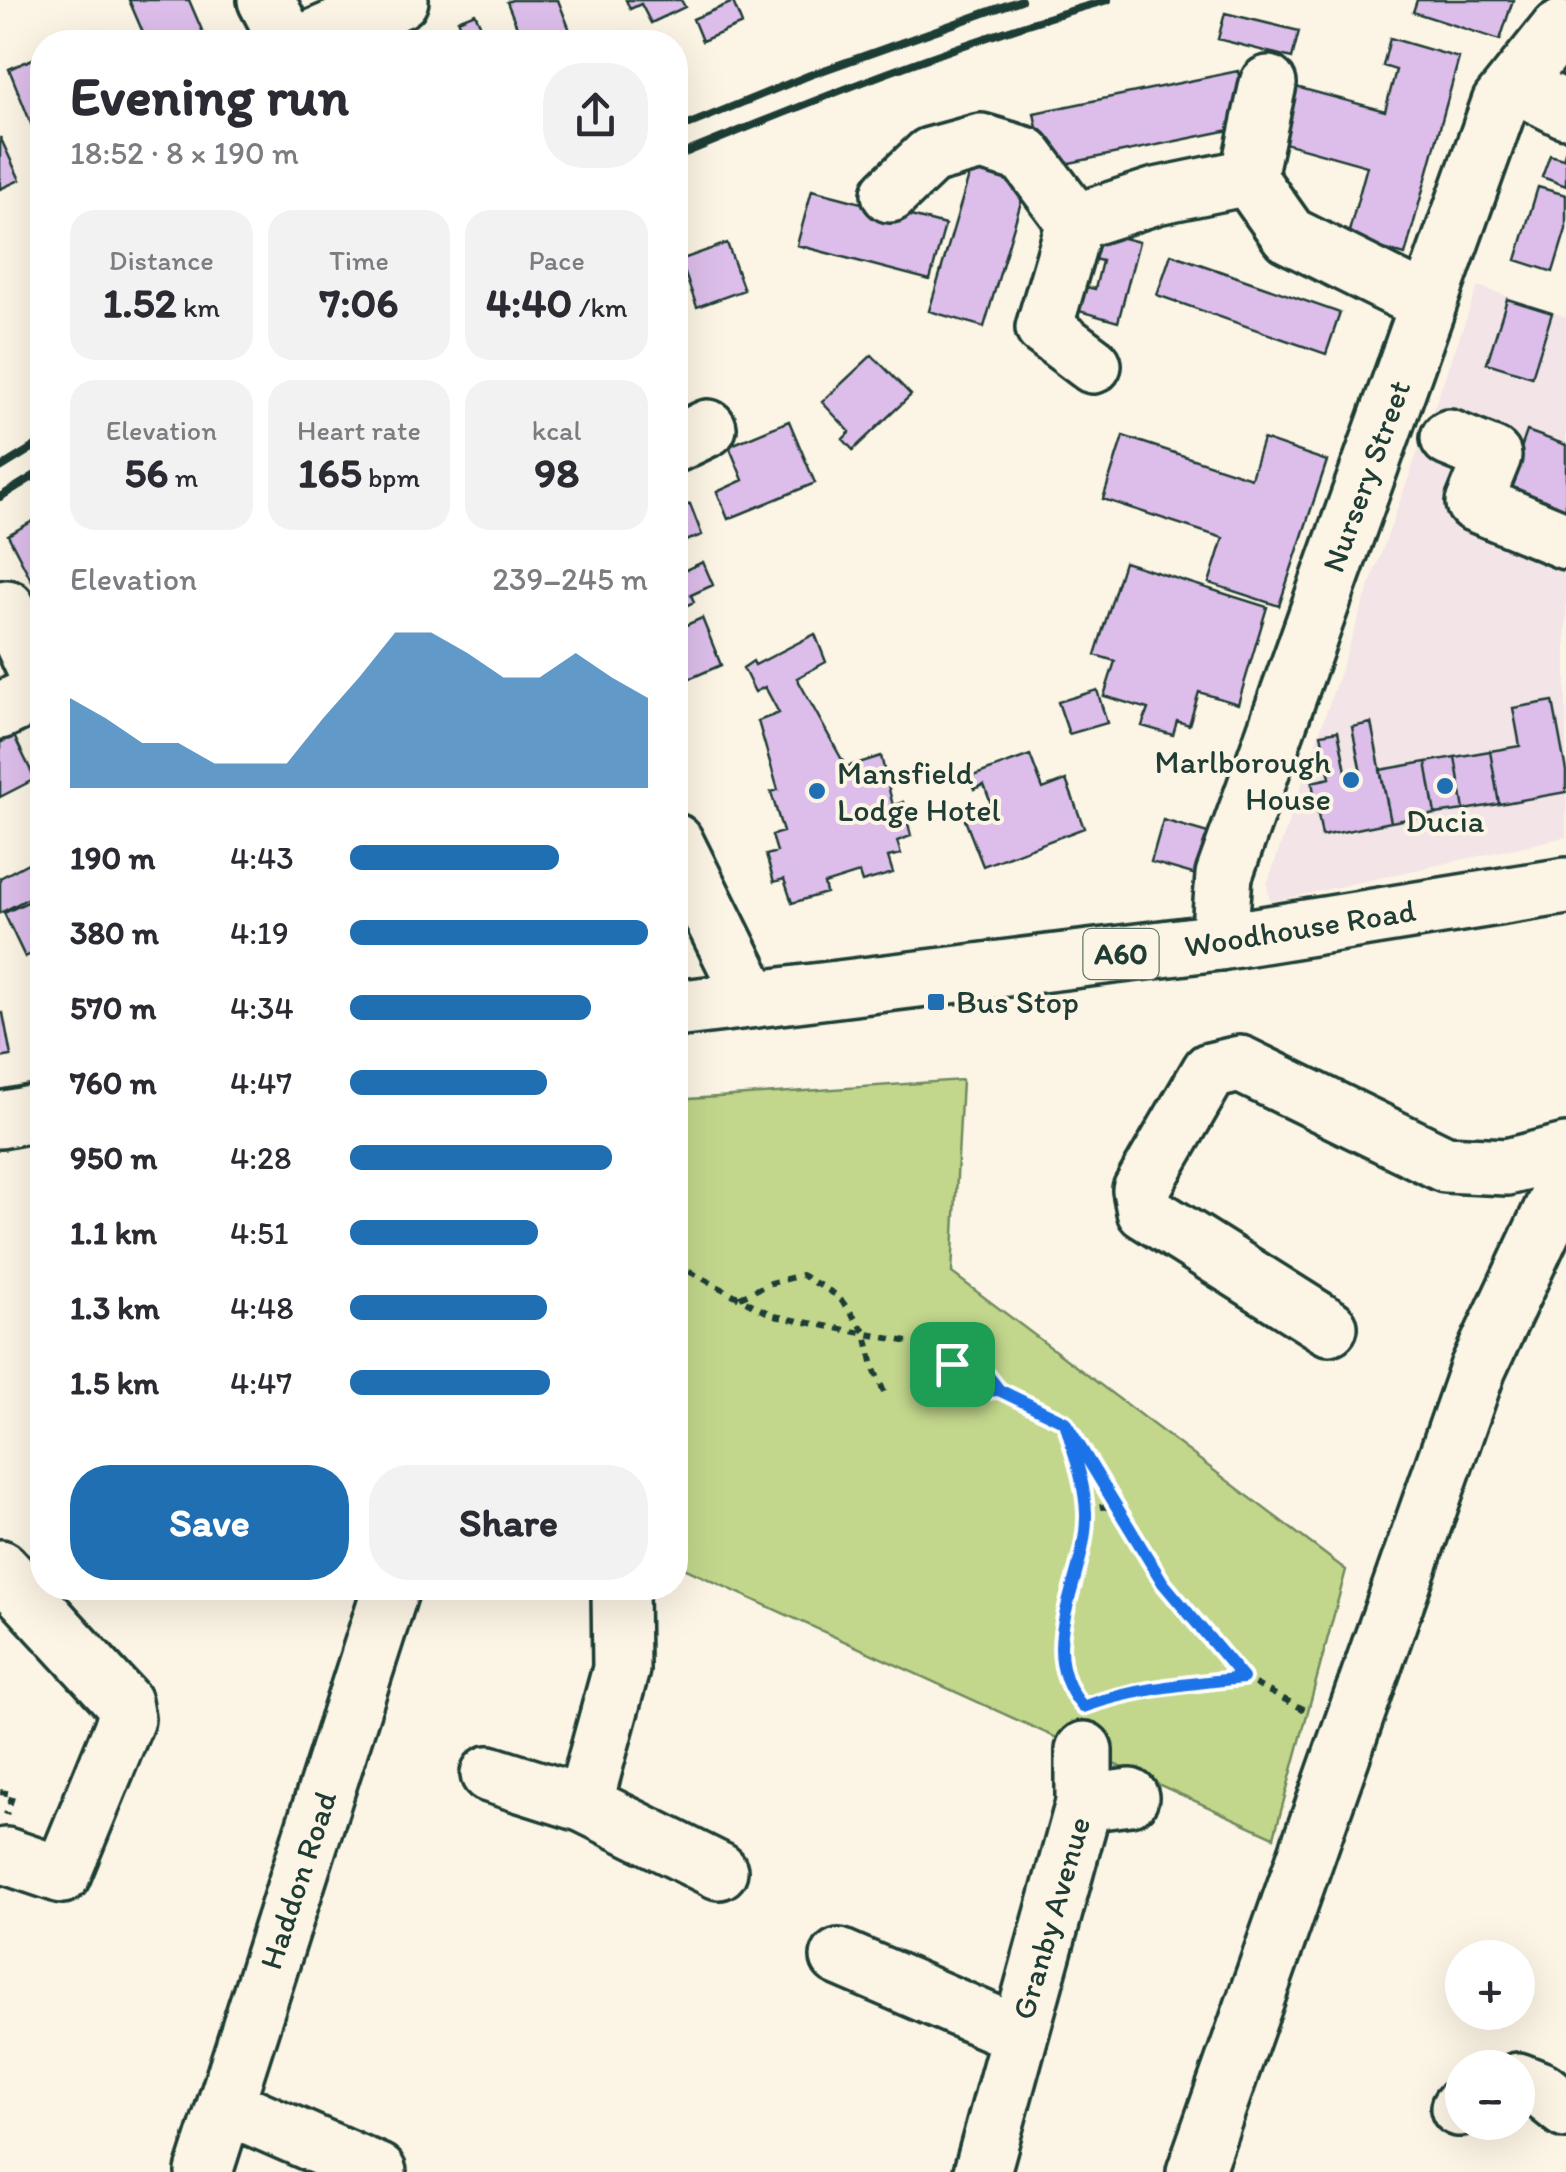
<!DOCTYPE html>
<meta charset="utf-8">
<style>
body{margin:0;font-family:Itim,sans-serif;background:#f2f2f3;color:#2b2b33;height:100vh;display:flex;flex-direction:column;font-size:38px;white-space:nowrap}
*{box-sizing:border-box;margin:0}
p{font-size:32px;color:#7c7c81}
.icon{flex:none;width:55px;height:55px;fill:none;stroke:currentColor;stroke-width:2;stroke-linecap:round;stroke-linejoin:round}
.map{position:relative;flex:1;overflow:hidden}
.drawer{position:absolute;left:30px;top:30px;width:658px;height:1570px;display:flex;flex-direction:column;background:#fff;border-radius:40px;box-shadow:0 10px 40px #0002}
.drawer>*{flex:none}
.tools{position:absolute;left:1445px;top:1940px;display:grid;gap:20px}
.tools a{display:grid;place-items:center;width:90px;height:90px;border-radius:50%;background:#fff;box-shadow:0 10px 40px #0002;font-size:50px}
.pin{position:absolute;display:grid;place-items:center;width:85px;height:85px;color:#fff;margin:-42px;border-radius:20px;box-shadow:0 5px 15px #0006}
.round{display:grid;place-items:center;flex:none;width:105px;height:105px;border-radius:40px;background:#f2f2f3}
.head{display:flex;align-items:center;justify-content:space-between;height:170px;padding:0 40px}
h1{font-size:55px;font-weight:700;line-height:75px}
.figures{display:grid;grid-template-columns:repeat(3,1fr);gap:15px;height:170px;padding:10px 40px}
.figures div{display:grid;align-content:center;border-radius:25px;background:#f2f2f3;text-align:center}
.figures b{font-size:42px;font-weight:700}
.figures small{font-size:28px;font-weight:400}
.figures p{font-size:28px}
.chart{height:280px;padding:20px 40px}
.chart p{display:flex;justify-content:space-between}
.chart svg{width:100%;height:180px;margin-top:10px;fill:#1f6fb2;opacity:.7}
.button{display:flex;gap:20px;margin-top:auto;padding:20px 40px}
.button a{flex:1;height:115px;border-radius:40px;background:#1f6fb2;color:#fff;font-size:40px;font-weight:700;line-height:115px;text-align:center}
.button a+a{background:#f2f2f3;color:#2b2b33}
ul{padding:0 40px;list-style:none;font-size:32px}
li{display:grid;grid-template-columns:160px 120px 1fr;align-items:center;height:75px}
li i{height:25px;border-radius:12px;background:#1f6fb2}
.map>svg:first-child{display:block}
.built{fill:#f3e4e7}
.green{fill:#c2d78c;stroke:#708a60;stroke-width:2.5}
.building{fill:#ddbeeb;stroke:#1f3d34;stroke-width:2.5}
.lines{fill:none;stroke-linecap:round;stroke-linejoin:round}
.minor-casing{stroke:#1f3d34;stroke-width:62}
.highway-casing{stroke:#1f3d34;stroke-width:62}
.path{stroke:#1f3d34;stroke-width:6;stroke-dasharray:8 8;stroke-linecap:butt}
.minor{stroke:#fcf5e5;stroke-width:55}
.highway{stroke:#fcf5e5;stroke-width:55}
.rail{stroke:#1f3d34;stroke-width:8}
.route-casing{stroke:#fff;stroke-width:20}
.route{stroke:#1a73e8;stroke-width:12}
.poi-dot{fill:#1f6fb2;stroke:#fcf5e5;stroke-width:4}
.labels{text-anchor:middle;stroke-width:8;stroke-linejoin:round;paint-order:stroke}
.shield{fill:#fcf5e5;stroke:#617469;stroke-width:2.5}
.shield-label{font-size:30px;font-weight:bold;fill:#1f3d34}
.street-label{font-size:32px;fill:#1f3d34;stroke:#fcf5e5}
.poi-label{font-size:32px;fill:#1f3d34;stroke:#fcf5e5;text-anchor:start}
</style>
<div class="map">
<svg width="1566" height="2172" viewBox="0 0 1566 2172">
<rect width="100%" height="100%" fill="#fcf5e5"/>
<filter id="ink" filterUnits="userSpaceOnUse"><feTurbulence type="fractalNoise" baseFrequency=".01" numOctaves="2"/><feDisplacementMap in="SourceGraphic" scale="20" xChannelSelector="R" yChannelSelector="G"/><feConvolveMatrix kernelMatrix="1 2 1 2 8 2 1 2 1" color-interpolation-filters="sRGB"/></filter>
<g filter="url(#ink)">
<path class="built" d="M1478,286L1566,317V837L1270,902L1267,885L1376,567Z"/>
<path class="green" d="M962,1080L952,1273L1346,1570L1274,1837L675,1564V1100Z"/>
<path class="building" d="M129,0H189L207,42H147Z
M512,0H558L573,38L562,42H523L507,2Z
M626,0H681L685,7L651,23L641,4L630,9Z
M1417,0H1513L1500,40L1413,12Z
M733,2L742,24L702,41L693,19Z
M475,13L488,42H468L458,20Z
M1225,13L1299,31L1292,58L1218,39Z
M1390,38L1459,58L1405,255L1347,239L1367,166L1270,139L1285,84L1385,111L1396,70L1383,66Z
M42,55V151L9,69Z
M1238,71L1249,126L1045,168L1034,113Z
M0,137L20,180L0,189Z
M1566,149V186L1542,177L1550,155L1563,159Z
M974,159L1029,175L984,327L929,311Z
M1538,187L1566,195V229L1553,272L1516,260Z
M812,190L945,225L930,280L797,245Z
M1096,231L1139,242L1118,322L1072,309L1078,285L1095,289L1102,261L1089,258Z
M727,243L744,290L697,307L680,260Z
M1171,254L1340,313L1326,354L1157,295Z
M1507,299L1552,313L1532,377L1487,363Z
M872,355L911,395L853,450L843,439L850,432L822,402Z
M789,421L815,483L728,519L717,492L743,480L729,446Z
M1527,431L1566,445V513L1506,492Z
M1123,436L1251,478L1263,439L1327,461L1279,606L1209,583L1223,538L1103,499Z
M690,504L702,535L675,545V510Z
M42,516V598L41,599L8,535Z
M703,562L713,585L691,595L694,602L675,611V565L679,573Z
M1124,562L1267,607L1238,704L1199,692L1189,725L1177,721L1173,735L1142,726L1148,709L1104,696L1115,661L1095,655Z
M702,618L721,665L675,685V630Z
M815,634L826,662L797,678L846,767L881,756L893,806L903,802L911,836L897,841L901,854L888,857L893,873L862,882L859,873L824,884L826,893L792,903L784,879L774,882L766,855L777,852L772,835L783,832L771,792L778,790L758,721L779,713L765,687L755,692L743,668L753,661L755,665Z
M1097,690L1107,723L1069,734L1058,702Z
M1553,701L1566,771V792L1499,804L1490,751L1520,746L1513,708Z
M1371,723L1391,822L1322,836L1312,782L1330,778L1321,734L1338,731L1347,776L1361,773L1352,727Z
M14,736L35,779L0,797V743Z
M1490,751L1499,804L1464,810L1455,757Z
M1030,755L1043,789L1066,780L1084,828L983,866L965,820L993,809L984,785L974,789L970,777Z
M1455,757L1464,810L1435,814L1426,762Z
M1426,762L1435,814L1391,822L1380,770Z
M1163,820L1222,837L1210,879L1151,862Z
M30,862L42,891L0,913V878Z
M42,895V948L25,957L4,913Z
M0,1013H3L11,1056L0,1058Z"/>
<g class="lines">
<defs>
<path id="minor" d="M266,0L288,42
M305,42L400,0
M1268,84L1248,177L1289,235L1428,304
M1515,84L1566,110
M890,194L930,156L981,142L1025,155L1075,222
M1093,365L1044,328L1075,222L1156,196L1248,177
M1449,438L1493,456L1474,503L1566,541
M675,444L708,428
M7,608L42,684
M0,711L42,691
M675,842L752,997
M1219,942L1224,875L1500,103L1559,29
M1329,1327L1145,1211L1141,1190L1210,1071L1240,1064L1445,1164L1507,1167L1566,1152
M0,1568L123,1702L126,1719L62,1875L6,1856
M489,1774L584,1804L719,1871
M1084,1803L1130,1797
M584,1804L621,1669L620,1588
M839,1957L1018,2034
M1518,2081L1541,2090L1566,2110
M227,2106L378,2172
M1459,2108L1462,2106
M204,2172L391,1588
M982,2172L1084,1803V1750
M1195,2172L1478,1368L1566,1180"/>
<path id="highway" d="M675,1009L1219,942L1566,886
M0,1120L42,1112"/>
</defs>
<use href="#minor" class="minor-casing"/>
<use href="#highway" class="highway-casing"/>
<path class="path" d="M675,1264L774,1316L934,1347L952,1365L944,1394L999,1390L1065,1423L1163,1583L1243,1678L1311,1713
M740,1297L771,1283L802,1275L838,1296L866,1333L873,1367L884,1392
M952,1365L989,1377L998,1389
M1068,1433C1076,1459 1088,1491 1086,1518C1082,1580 1034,1650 1082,1706
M1086,1515C1098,1505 1105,1505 1118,1510
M1087,1706L1155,1688L1242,1678
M0,1792L13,1794L6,1815"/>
<use href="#minor" class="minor"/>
<use href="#highway" class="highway"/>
<path class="rail" d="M675,130L810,75L1021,0
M675,157C817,99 960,41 1108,0
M0,468L42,442
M0,497L42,471"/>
</g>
</g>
<g class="lines" filter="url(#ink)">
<defs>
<path id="route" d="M952,1364L989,1377L999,1390L1065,1422C1073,1451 1085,1483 1086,1513C1088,1579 1031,1647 1083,1707C1135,1688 1188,1684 1243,1678L1163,1583L1065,1422L999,1390L944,1394L952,1364"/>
</defs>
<use href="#route" class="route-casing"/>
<use href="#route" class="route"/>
</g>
<g class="poi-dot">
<circle cx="1351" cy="780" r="10"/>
<circle cx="1445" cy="786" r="10"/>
<circle cx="817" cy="791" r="10"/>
<rect x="926" y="992" width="20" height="20" rx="5"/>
</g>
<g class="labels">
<rect class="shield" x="1083.5" y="929" width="75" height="50" rx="8"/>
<g class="shield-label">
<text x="1121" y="964">A60</text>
</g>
<g class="street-label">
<text transform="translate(1366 476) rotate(-70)" y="11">Nursery Street</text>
<text transform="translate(1300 928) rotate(-9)" y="11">Woodhouse Road</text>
<text transform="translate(298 1880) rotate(-72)" y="11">Haddon Road</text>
<text transform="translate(1051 1918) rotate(-74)" y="11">Granby Avenue</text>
</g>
<g class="poi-label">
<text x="1331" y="773" text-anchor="end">Marlborough<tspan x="1331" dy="37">House</tspan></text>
<text x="837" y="784">Mansfield<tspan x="837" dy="37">Lodge Hotel</tspan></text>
<text x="1445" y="832" text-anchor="middle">Ducia</text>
<text x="956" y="1013">Bus Stop</text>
</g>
</g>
</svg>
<div class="tools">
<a>+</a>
<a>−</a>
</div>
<div class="pin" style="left:952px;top:1364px;background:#1e9e55"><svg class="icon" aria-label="arrive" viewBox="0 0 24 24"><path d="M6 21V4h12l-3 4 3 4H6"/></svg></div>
<section class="drawer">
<div class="head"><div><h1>Evening run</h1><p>18:52 · 8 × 190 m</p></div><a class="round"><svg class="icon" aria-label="share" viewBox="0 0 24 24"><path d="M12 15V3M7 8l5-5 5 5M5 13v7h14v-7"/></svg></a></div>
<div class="figures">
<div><p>Distance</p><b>1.52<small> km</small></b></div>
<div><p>Time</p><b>7:06</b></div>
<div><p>Pace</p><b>4:40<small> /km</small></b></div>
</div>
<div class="figures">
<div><p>Elevation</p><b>56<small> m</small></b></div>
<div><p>Heart rate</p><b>165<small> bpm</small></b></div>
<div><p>kcal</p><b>98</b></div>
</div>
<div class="chart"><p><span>Elevation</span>239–245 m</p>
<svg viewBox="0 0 160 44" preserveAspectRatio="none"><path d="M0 44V22L10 27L20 33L30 33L40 38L50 38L60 38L70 27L80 17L90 6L100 6L110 11L120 17L130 17L140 11L150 17L160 22V44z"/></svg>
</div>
<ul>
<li><b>190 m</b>4:43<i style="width:70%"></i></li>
<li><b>380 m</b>4:19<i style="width:100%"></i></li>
<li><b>570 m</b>4:34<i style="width:81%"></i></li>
<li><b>760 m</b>4:47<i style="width:66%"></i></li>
<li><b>950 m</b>4:28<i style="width:88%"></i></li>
<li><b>1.1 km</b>4:51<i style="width:63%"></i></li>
<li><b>1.3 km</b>4:48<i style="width:66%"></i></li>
<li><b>1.5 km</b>4:47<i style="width:67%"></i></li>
</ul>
<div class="button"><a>Save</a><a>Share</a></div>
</section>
</div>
